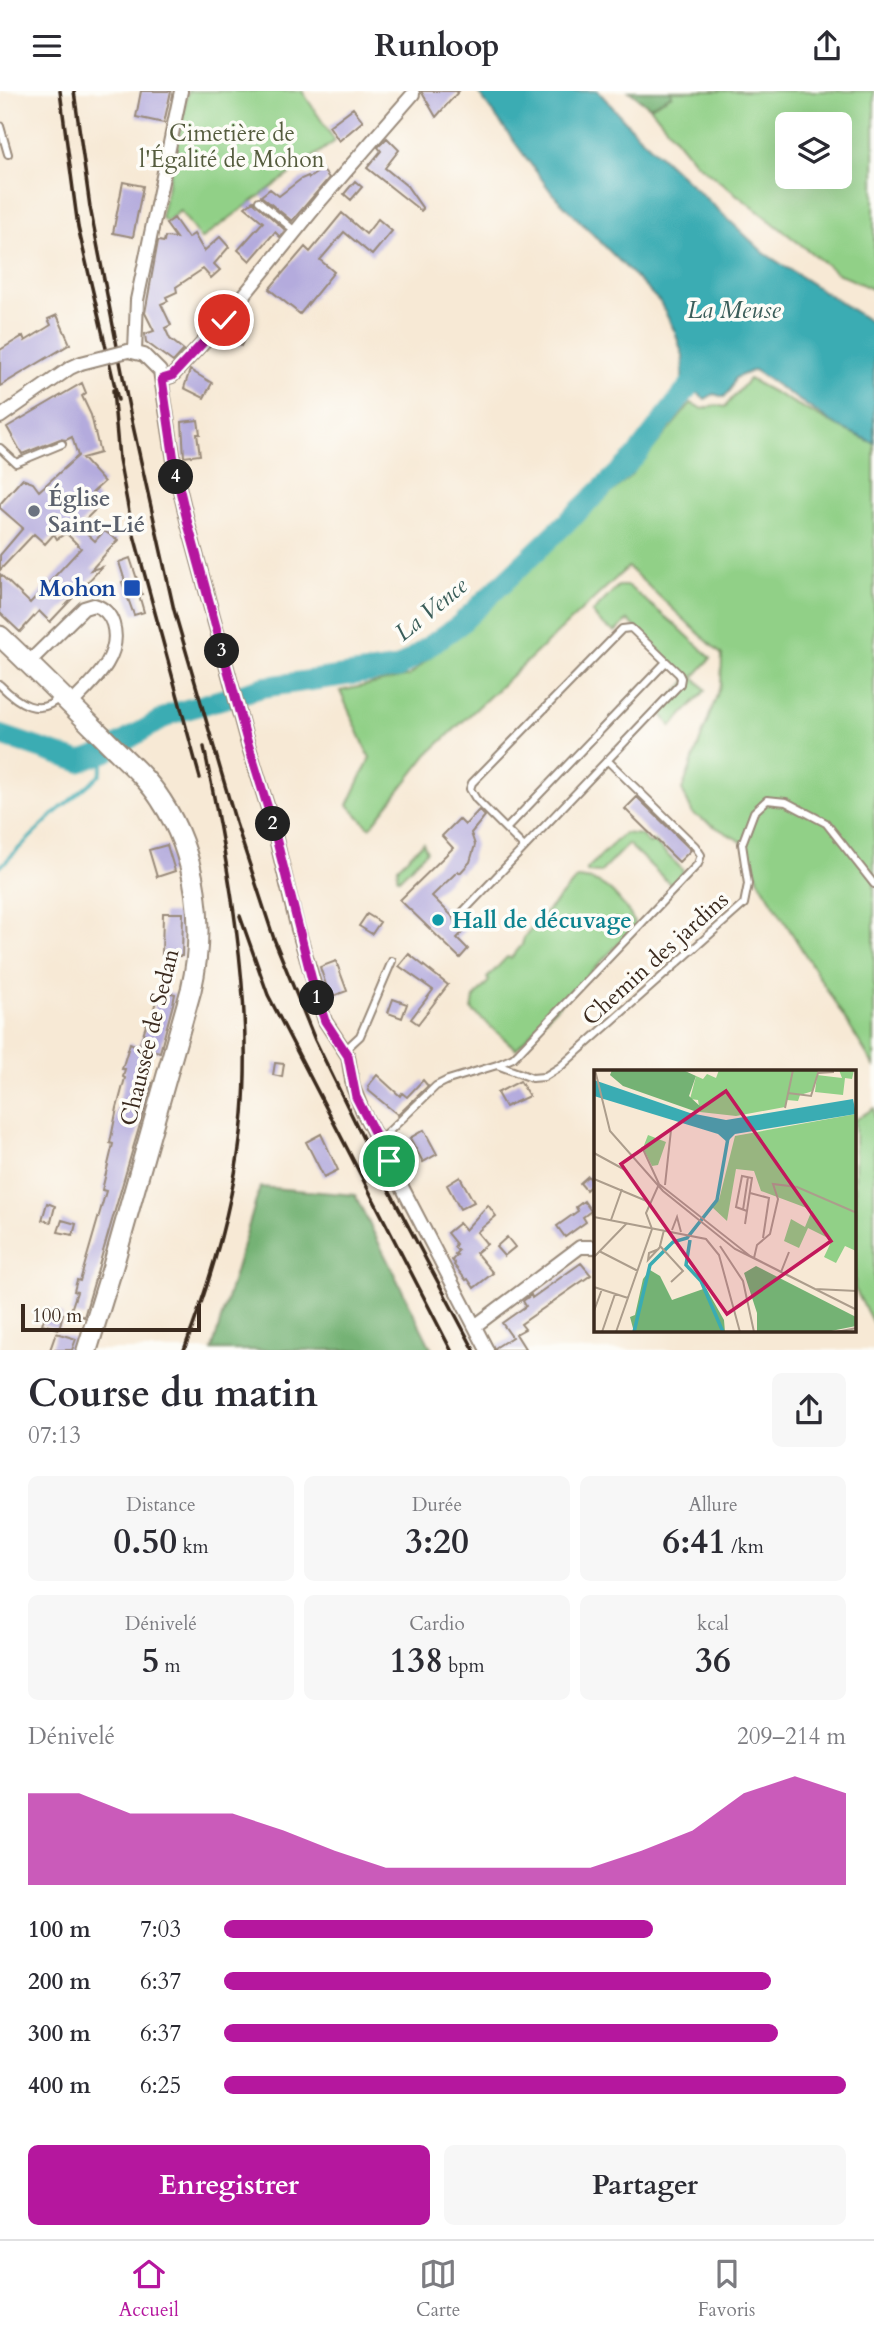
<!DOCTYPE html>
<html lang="fr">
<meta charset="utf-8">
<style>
body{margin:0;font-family:Cardo,serif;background:#f7f7f7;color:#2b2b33;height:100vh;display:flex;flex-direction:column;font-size:26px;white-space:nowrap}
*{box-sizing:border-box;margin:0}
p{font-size:23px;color:#7c7c81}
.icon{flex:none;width:38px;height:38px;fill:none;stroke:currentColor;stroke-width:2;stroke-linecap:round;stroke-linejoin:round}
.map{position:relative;height:1259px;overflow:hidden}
.sheet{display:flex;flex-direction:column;background:#fff;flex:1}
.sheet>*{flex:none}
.tools{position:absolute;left:775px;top:21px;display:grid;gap:14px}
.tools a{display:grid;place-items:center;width:77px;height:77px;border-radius:10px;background:#fff;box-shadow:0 7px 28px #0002;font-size:35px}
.scale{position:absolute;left:21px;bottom:18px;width:180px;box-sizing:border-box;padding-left:7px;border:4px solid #3b2a1e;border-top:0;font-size:19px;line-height:24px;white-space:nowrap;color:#3b2a1e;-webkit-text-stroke:5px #fdfcf7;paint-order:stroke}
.pin{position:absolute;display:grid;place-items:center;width:60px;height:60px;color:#fff;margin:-30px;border:4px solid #fff;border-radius:50%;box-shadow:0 2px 7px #0007}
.km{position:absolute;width:35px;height:35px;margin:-18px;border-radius:50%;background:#222;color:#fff;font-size:19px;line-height:35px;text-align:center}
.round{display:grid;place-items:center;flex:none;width:74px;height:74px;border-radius:10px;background:#f7f7f7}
.overview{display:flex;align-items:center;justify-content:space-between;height:119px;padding:0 28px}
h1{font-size:38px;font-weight:700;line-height:52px}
.metrics{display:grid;grid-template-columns:repeat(3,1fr);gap:10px;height:119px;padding:7px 28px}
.metrics div{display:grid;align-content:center;border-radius:10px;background:#f7f7f7;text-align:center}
.metrics b{font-size:35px;font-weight:700}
.metrics small{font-size:19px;font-weight:400}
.metrics p{font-size:19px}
.chart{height:196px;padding:14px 28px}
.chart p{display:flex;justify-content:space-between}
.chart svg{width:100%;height:126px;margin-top:7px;fill:#b5179e;opacity:.7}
.button{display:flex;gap:14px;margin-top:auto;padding:14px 28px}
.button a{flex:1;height:80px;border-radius:10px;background:#b5179e;color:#fff;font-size:28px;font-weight:700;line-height:80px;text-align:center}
.button a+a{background:#f7f7f7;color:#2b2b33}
ul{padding:0 28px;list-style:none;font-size:23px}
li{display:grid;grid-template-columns:112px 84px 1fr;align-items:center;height:52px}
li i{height:18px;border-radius:9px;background:#b5179e}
header{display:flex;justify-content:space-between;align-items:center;height:91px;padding:0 28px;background:#fff;font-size:32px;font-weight:700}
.dock{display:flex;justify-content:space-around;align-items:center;height:98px;border-top:2px solid #e1e1e2;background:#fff;font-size:19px;color:#7c7c81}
.dock a{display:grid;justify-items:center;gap:4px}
.dock .current{color:#b5179e}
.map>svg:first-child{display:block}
.green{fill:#91d087;stroke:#667d52;stroke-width:2;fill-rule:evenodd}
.forest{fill:#74b274;stroke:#586e49;stroke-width:2}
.water{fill:#3aacb3;stroke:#3a6b68;stroke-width:2}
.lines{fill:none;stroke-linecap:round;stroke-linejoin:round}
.stream{stroke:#3aacb3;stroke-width:3.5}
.river{stroke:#3aacb3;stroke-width:21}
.building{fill:#b4abdd}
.service-casing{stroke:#998a7a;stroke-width:10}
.minor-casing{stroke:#998a7a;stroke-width:16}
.secondary-casing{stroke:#998a7a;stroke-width:23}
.service{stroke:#fff;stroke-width:6}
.minor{stroke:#fff;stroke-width:12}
.secondary{stroke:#fff;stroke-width:19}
.rail{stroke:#3b2a1e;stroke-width:3.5}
.minor-bridge-casing{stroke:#998a7a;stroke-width:16;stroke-linecap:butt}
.minor-bridge{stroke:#fff;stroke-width:12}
.route-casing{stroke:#fff;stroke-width:14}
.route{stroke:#b5179e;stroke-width:9}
.worship-dot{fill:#6b7280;stroke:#fdfcf7;stroke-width:2.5}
.transit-dot{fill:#1a4fb4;stroke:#fdfcf7;stroke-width:2.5}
.culture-dot{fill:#0f9aa8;stroke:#fdfcf7;stroke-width:2.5}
.labels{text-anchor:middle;stroke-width:7;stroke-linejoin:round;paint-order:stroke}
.park-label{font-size:23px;fill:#555c3e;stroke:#fdfcf7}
.worship-label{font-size:23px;font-weight:bold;fill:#5b616d;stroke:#fdfcf7;text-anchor:start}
.transit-label{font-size:23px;font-weight:bold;fill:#164399;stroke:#fdfcf7;text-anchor:end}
.culture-label{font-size:23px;font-weight:bold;fill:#0d838f;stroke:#fdfcf7;text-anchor:start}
.street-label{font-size:23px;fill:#3b2a1e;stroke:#fdfcf7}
.water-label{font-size:24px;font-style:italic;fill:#3b5e5a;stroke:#fdfcf7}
.inset-river{fill:none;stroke:#3aacb3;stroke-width:3.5}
.inset-road{fill:none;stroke:#ac9d8c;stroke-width:2}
.view{fill:#c2185b;fill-opacity:0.15;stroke:#c2185b;stroke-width:3.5}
.inset-edge{fill:none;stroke:#3b2a1e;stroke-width:3.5}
</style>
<header><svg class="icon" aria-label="menu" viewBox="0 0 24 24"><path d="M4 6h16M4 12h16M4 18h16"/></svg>Runloop<svg class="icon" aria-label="share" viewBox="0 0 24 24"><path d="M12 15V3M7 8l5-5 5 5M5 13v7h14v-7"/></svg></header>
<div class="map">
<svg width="874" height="1259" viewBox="0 0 874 1259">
<rect width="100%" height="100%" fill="#fdfcf7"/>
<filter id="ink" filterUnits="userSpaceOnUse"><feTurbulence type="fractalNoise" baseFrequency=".0143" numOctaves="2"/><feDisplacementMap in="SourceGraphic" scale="14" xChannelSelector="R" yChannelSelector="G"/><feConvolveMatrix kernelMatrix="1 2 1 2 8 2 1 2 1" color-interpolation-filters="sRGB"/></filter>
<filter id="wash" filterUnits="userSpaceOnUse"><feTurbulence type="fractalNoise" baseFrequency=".00686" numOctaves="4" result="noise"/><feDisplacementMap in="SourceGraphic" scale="28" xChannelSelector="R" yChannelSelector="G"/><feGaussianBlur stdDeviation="1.57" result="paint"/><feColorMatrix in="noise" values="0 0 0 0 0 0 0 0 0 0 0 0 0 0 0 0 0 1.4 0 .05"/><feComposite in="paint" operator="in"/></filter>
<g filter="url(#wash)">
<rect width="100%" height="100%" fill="#f7e9d5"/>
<path class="green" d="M188,0H302L335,50L201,148L180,120L166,131L161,126Z
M671,0H874V199L837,182L695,71L650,16L671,4ZM788,33H840V86H788Z
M749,288L837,335L874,352V975L759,789L745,753L693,723L682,699L721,593L722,564L628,476L428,663L370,737L348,714L370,667L340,600L409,585L631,384L691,312L703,318L716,314L725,316Z
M618,495H628L679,537L711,567L694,586L706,599L671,636L660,620L688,588L628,529L615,541L603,534L592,522Z
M624,742L641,744L650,753L653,750L682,778L683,782L672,795L628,753L600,782L587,781V778Z
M423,752L427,760L399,788L397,786L398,776Z
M577,787C583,788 589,788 594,790C610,794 630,820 636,835L516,958L472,919L474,907L489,890L487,887L507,866L511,867L522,854L524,846Z
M874,1017V1234L855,1198V1029Z"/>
<path class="forest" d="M629,0H671L672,4L650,16Z
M260,1096L355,1104L432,1259H212Z"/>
<path class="water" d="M477,0H598L635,41L764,162L874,233V352L837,335L754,279L735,287L730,300L724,306L714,303L705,308L682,291L683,265L675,241L660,211L552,102Z"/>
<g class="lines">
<path class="stream" d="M0,776L55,722L100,684L106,661"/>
<path class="river" d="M0,644L80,671L106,661L171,623L264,596L398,577L459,534L635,366L706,273"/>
</g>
<g id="blocks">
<path class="building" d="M141,0H171L164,32L136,26Z
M421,0H459L436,26Z
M353,17L363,30L339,50L329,35Z
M387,47L399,59L385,77L407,95L423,118L421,120L367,77L381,60L378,56Z
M322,78L329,87L292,130L261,105L270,98L279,105L301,88L308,85L309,87Z
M355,90L362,96L351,109L344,103Z
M123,91L143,95L133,146L113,142Z
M253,110L285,139L280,146L275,141L250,170L238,159L263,131L245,116Z
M342,122L366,143L378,128L392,140L372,164L344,141L320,169L334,181L300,223L269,198L305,156L310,161Z
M174,127L188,147L194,143L204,160L220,146L229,156L214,173L220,179L211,187L203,178L176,196L177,201L166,206L168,210L161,213L171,234L165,237L170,248L184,259L173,271L146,251L145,243L154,240L145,222L158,150L164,151L165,146L176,147L166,133Z
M57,224L70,253L0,295V259L23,245L25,250L51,234L48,228Z
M238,226L252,233L241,255L227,248Z
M190,279L212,292L204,307L184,297Z
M82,292L86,302L82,305L91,324L100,362L82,367L104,391L92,402L102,412L79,435L95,450L104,440L118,449L91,479L102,476L50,531L39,520L20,541L0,522V483L30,512L81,457L66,442L57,448L54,443L45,453L34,443L0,479V464L23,437L0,417V413L22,388L33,392L39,400L78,365L72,346L66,349L60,348L22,363L7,336Z
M198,329L200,343H197L200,364L184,366L182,331Z
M130,467L142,503L139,504L144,521L134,524L122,491L125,490L119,471Z
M637,706L691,759L679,771L625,718Z
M479,719L485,725L471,742L475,754L470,771L460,782L458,780L432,805L452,825L454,830L466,838L457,847L468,858L460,867L400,809L453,757L442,745L459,728L465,734Z
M167,754L175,780L157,786L149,759Z
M163,822H183L182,865H162Z
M367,823L380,831L372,843L359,835Z
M409,863L448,894L418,933L411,928L433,899L399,875Z
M336,870L347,900L330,906L320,876Z
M159,899L175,903L173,913L160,961L150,959L142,989L152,992L84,1226L70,1222L77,1201L74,1200L77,1189L80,1190L106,1100L102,1099L113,1053L110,1052L117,1017L125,987L123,986L125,978H122L130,952L139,956L147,931L150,932Z
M393,908L407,913L402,927L388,922Z
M275,972L284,973L282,986L273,984Z
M377,984L400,1005L402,1002L407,1006L423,989L428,995L398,1024L369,1000L368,995Z
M520,990L529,1005L505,1016L497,1002Z
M424,1039L437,1063L423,1071L410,1047Z
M321,1043L338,1079L324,1086L306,1051Z
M588,1085L594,1092L586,1099L580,1092Z
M460,1086L474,1111L460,1118L447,1094Z
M584,1110L591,1120L583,1126L586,1131L565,1146L557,1135L578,1120L576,1116Z
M47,1112L55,1115L51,1131L42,1129Z
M488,1114L496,1125L477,1141L487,1153L476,1162L493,1182L474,1197L468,1188L466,1189L454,1174L455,1173L452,1169L457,1164L455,1163L458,1160L454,1156L456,1153L447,1142L459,1132L465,1139Z
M62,1129L76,1133L73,1144L58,1141Z
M507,1146L515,1156L504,1165L496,1156Z
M581,1172L591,1184L521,1233L525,1238L516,1243L526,1259H496L495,1257L512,1246L502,1232L526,1215L523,1210L531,1204L532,1207Z
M47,1218L63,1223L59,1238L42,1233Z
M56,1242L76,1248L72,1259H50Z"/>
</g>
</g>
<g filter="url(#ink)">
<use href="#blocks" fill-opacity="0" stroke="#998a7a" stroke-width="2"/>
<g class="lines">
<defs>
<path id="service" d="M0,35L8,63
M259,110L295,140
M0,357L16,372L62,353
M0,594C18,612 39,627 60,606
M506,738L666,571
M458,826L680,593L681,587L679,583L631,537L622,538L472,692L470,698L476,708L524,756
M345,959L360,945L392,870
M497,974L513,967L519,961L698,773L701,764L695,755L607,669
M379,1050L436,995L448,989L497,974L532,987L544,986L560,976L744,813L748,793L742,753L754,721L767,709L786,711L826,732L874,793"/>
<path id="minor" d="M128,260L144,264L160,280L176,383L188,433L246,647L271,727L297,835L325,930L348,965L353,996L363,1021L487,1259
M135,260L137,209L181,0
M162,288L172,285L224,229L321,109L413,3
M0,326L70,277L81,272
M28,572L84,517L94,514C104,517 110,523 113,533C123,567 91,592 70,614
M475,1235L580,1156H596"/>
<path id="secondary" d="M0,545C35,578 69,612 103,646C122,666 146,685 161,709C197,763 206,836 191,899L113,1175L87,1259"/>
</defs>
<use href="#service" class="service-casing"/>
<use href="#minor" class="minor-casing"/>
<use href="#secondary" class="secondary-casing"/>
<use href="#service" class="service"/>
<use href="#minor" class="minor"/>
<use href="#secondary" class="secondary"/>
<path class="rail" d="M60,0L78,136L118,309
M74,0L90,116L129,317L174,519L236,732L274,848L315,949L377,1076L474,1259
M113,299L119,368L132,437L200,687
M240,825L268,904L451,1259
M184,1259C213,1184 236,1104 243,1023C253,903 228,773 204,656"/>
<defs>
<path id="minor-bridge" d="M81,272L128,260"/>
</defs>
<use href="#minor-bridge" class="minor-bridge-casing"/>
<use href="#minor-bridge" class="minor-bridge"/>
</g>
</g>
<g class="lines" filter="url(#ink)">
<defs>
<path id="route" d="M224,229L172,285L162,288L176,383L188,433L246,646L271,727L314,897L325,930L348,965L356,1006L389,1070"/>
</defs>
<use href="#route" class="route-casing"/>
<use href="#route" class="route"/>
</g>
<circle class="worship-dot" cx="34" cy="420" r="7"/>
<rect class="transit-dot" x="123" y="488" width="18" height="18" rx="3.5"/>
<circle class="culture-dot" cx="438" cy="829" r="7"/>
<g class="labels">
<g class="park-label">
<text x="232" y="50">Cimetière de<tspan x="232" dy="26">l'Égalité de Mohon</tspan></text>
</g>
<g class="worship-label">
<text x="48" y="415">Église<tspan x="48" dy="26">Saint-Lié</tspan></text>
</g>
<g class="transit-label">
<text x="116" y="505">Mohon</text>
</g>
<g class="culture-label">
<text x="452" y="837">Hall de décuvage</text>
</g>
<g class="street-label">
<text transform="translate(655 867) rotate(-42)" y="8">Chemin des jardins</text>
<text transform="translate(149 946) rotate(-76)" y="8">Chaussée de Sedan</text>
</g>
<g class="water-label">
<text x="734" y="227">La Meuse</text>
<text transform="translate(431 518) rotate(-39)" y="8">La Vence</text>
</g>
</g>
<g transform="translate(594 979)">
<rect width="262" height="262" fill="#f7e9d5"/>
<path d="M125,0H224L219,21L206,25L204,31L193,30L191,37L142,46L106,42L104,30L96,29L102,6L109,9L113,4L122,8ZM245,0H260L258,9L251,8L249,25L221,22L223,5L248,8ZM262,44V181L251,176L242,193L230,187L238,170L214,158L205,178L190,171L197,149L211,157L218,140L167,121L160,101L142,99L133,151L118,137L125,130L141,66ZM54,65L72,72L64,95L58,96L49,78Z" fill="#91d087"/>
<path d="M18,0H89L102,6L95,26L108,38L103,42L29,16L16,5ZM162,196L262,247V256L232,262H163V243L150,203ZM56,200L66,206L78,230L112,218L130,250L131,262H40L36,247L41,245L49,209Z" fill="#74b274"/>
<path d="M0,10L96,43L132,50L259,29L262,44L141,64L133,72L124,64L0,26Z" fill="#3aacb3"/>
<path class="inset-river" d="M96,170L92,195L107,211L129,262M40,262L56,195L79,172L93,168L123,130L134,68"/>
<path class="inset-road" d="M1,0L16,61L69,121L141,179L263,240M194,23L217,26L224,3L240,2M191,38L199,0M48,77L65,114M0,83L33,101M0,109L55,132M71,115L77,60M156,123L175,128L169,168M149,140L154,107M0,147L112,169L125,185L146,262M17,150L28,119M151,154L158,108L148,106L142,137L153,141M70,160L66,176L89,201L77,212M78,160L83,147L87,162M126,176L149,211L160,262M65,179L55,183L54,190L67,176M5,181L44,201M0,187L33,153M160,188L163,175L176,164L184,129L179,114L203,117L263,143M187,202L195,182M0,217L34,228M0,241L8,219M8,262L21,224M22,262L58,159L52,143L65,114L156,186L221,219L263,221M242,262L263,258"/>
<path class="view" d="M132,21L237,171L133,244L27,94Z"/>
<rect width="262" height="262" class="inset-edge"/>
</g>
</svg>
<div class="tools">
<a><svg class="icon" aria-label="layers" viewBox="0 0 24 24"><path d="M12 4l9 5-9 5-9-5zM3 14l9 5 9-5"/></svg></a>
</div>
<div class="scale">100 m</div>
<div class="pin" style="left:389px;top:1070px;background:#1e9e55"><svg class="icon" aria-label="arrive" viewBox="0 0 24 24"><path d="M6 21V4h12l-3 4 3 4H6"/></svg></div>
<div class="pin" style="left:224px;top:229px;background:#d93025"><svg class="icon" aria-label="check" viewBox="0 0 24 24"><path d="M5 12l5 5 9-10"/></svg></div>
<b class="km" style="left:317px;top:907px">1</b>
<b class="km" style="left:273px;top:733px">2</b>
<b class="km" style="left:222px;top:560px">3</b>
<b class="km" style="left:176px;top:386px">4</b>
</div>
<section class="sheet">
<div class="overview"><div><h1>Course du matin</h1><p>07:13</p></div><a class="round"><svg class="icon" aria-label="share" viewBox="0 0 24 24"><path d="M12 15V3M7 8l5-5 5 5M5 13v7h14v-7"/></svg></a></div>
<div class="metrics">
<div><p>Distance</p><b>0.50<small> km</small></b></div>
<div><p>Durée</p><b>3:20</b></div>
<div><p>Allure</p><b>6:41<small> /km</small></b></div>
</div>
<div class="metrics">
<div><p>Dénivelé</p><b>5<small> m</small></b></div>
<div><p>Cardio</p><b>138<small> bpm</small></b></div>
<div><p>kcal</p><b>36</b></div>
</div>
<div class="chart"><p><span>Dénivelé</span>209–214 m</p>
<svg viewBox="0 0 160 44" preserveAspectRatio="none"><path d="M0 44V12L10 12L20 19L30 19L40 19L50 25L60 32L70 38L80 38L90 38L100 38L110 38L120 32L130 25L140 12L150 6L160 12V44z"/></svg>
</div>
<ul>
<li><b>100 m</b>7:03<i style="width:69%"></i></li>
<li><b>200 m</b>6:37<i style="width:88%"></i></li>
<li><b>300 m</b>6:37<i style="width:89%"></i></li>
<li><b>400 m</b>6:25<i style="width:100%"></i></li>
</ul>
<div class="button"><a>Enregistrer</a><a>Partager</a></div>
</section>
<nav class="dock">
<a class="current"><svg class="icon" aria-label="home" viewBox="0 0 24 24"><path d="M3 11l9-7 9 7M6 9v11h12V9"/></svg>Accueil</a>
<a><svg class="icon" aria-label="map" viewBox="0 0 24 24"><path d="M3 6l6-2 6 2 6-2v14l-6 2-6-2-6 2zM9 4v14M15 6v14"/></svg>Carte</a>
<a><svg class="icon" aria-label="saved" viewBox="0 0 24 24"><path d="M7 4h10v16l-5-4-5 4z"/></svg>Favoris</a>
</nav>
